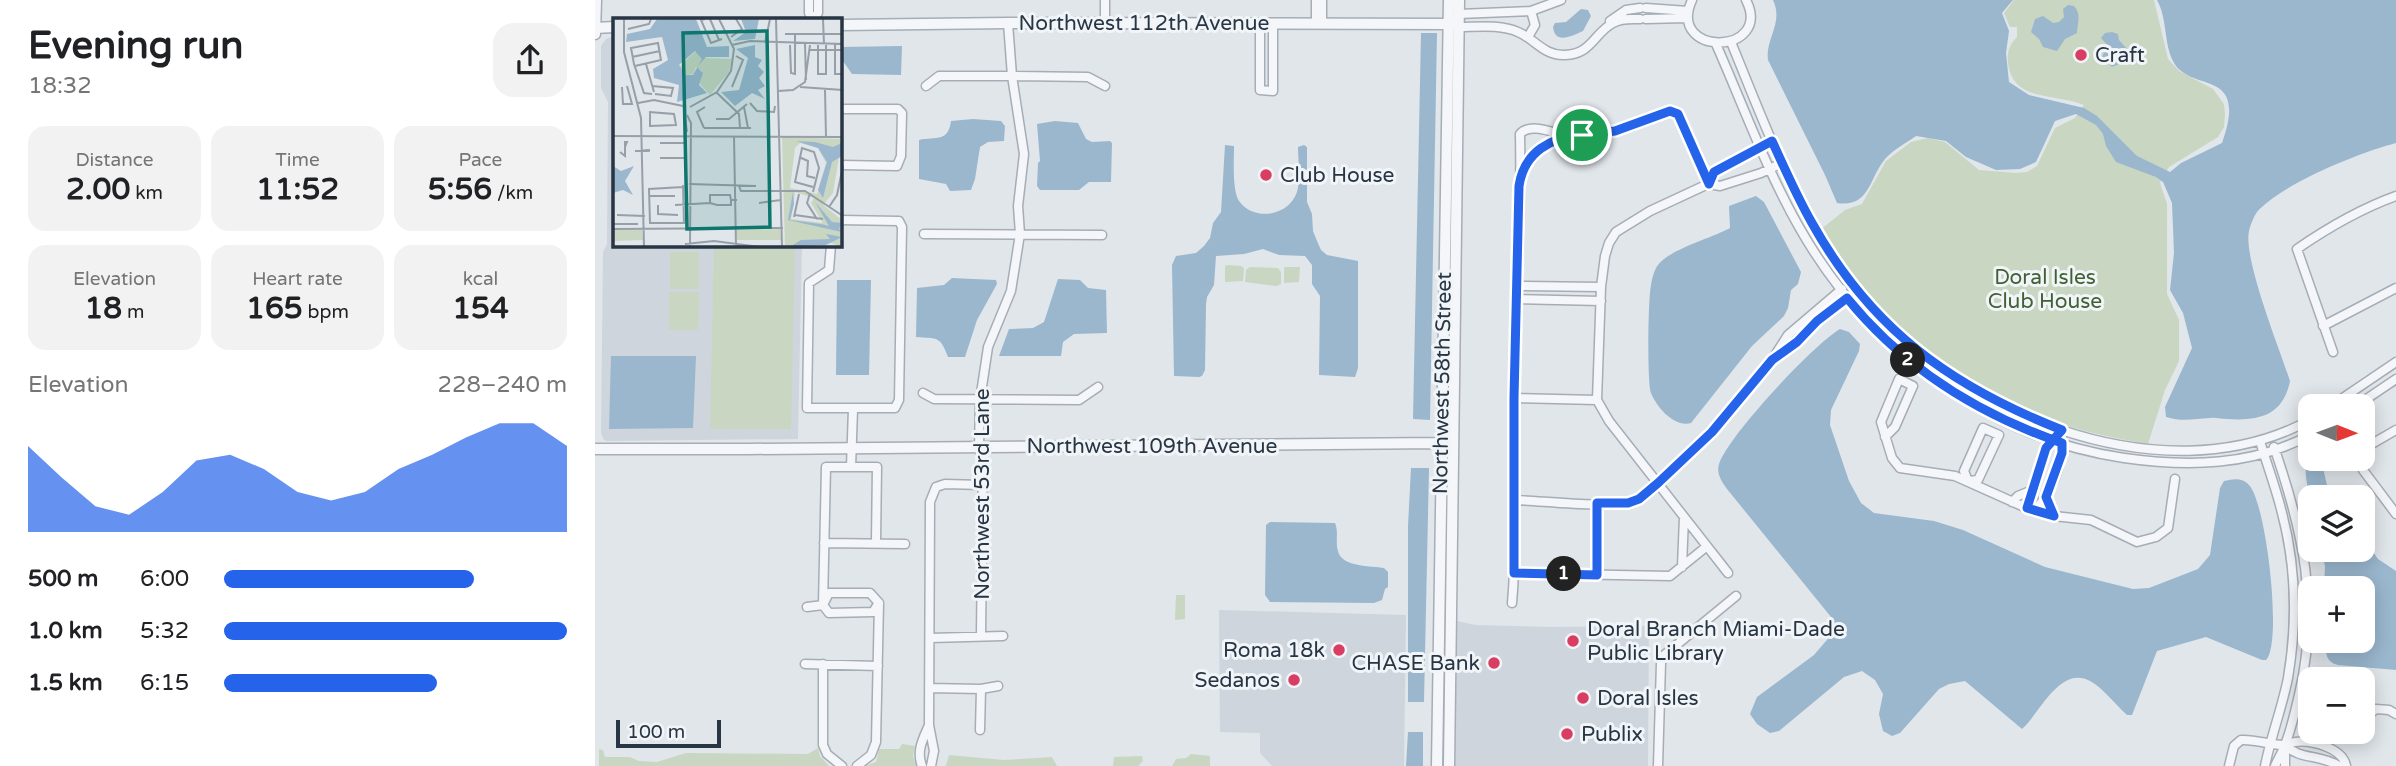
<!DOCTYPE html>
<meta charset="utf-8">
<style>
body{margin:0;font-family:"Varela Round",sans-serif;background:#f2f2f2;color:#202124;height:100vh;display:flex;flex-direction:column;font-size:26px;white-space:nowrap}
*{box-sizing:border-box;margin:0}
p{font-size:23px;color:#757577}
.icon{flex:none;width:38px;height:38px;fill:none;stroke:currentColor;stroke-width:2;stroke-linecap:round;stroke-linejoin:round}
.map{position:relative;flex:1;overflow:hidden}
.panel{display:flex;flex-direction:column;background:#fff;width:595px}
.panel>*{flex:none}
.needle{width:46px;rotate:91deg}
.buttons{position:absolute;left:1703px;top:394px;display:grid;gap:14px}
.buttons a{display:grid;place-items:center;width:77px;height:77px;border-radius:14px;background:#fff;box-shadow:0 4px 18px #0003;font-size:35px}
.scale{position:absolute;left:21px;bottom:18px;width:105px;box-sizing:border-box;padding-left:7px;border:4px solid #283544;border-top:0;font-size:19px;line-height:24px;white-space:nowrap;color:#283544;-webkit-text-stroke:5px #f1f5f8;paint-order:stroke}
.pin{position:absolute;display:grid;place-items:center;width:60px;height:60px;color:#fff;margin:-30px;border:4px solid #fff;border-radius:50%;box-shadow:0 2px 7px #0007}
.km{position:absolute;width:35px;height:35px;margin:-18px;border-radius:50%;background:#222;color:#fff;font-size:19px;line-height:35px;text-align:center}
.round{display:grid;place-items:center;flex:none;width:74px;height:74px;border-radius:21px;background:#f2f2f2}
.headline{display:flex;align-items:center;justify-content:space-between;height:119px;padding:0 28px}
h1{font-size:38px;font-weight:800;line-height:52px}
.metrics{display:grid;grid-template-columns:repeat(3,1fr);gap:10px;height:119px;padding:7px 28px}
.metrics div{display:grid;align-content:center;border-radius:18px;background:#f2f2f2;text-align:center}
.metrics b{font-size:30px;font-weight:800}
.metrics small{font-size:19px;font-weight:400}
.metrics p{font-size:19px}
.chart{height:196px;padding:14px 28px}
.chart p{display:flex;justify-content:space-between}
.chart svg{width:100%;height:126px;margin-top:7px;fill:#2563eb;opacity:.7}
ul{padding:0 28px;list-style:none;font-size:23px}
li{display:grid;grid-template-columns:112px 84px 1fr;align-items:center;height:52px}
li i{height:18px;border-radius:9px;background:#2563eb}
main{display:flex;flex:1;min-height:0}
.map>svg:first-child{display:block}
.built{fill:#cfd5dd}
.green{fill:#c8d6c2}
.water{fill:#9ab7ce}
.lines{fill:none;stroke-linecap:round;stroke-linejoin:round}
.minor-casing{stroke:#a6adb6;stroke-width:11}
.tertiary-casing{stroke:#a6adb6;stroke-width:13}
.minor{stroke:#f5f6f9;stroke-width:8}
.tertiary{stroke:#f5f6f9;stroke-width:10}
.route-casing{stroke:#fff;stroke-width:14}
.route{stroke:#2563eb;stroke-width:9}
.poi-dot{fill:#d93d62;stroke:#f1f5f8;stroke-width:2.5}
.labels{text-anchor:middle;stroke-width:6;stroke-linejoin:round;paint-order:stroke}
.street-label{font-size:21px;fill:#283544;stroke:#f1f5f8}
.poi-label{font-size:21px;fill:#283544;stroke:#f1f5f8;text-anchor:start}
.park-label{font-size:21px;fill:#406134;stroke:#f1f5f8}
.inset-road{fill:none;stroke:#979fa8;stroke-width:2}
.view{fill:#0f766e;fill-opacity:0.15;stroke:#0f766e;stroke-width:3.5}
.inset-edge{fill:none;stroke:#283544;stroke-width:3.5}
</style>
<main>
<section class="panel">
<div class="headline"><div><h1>Evening run</h1><p>18:32</p></div><a class="round"><svg class="icon" aria-label="share" viewBox="0 0 24 24"><path d="M12 15V3M7 8l5-5 5 5M5 13v7h14v-7"/></svg></a></div>
<div class="metrics">
<div><p>Distance</p><b>2.00<small> km</small></b></div>
<div><p>Time</p><b>11:52</b></div>
<div><p>Pace</p><b>5:56<small> /km</small></b></div>
</div>
<div class="metrics">
<div><p>Elevation</p><b>18<small> m</small></b></div>
<div><p>Heart rate</p><b>165<small> bpm</small></b></div>
<div><p>kcal</p><b>154</b></div>
</div>
<div class="chart"><p><span>Elevation</span>228–240 m</p>
<svg viewBox="0 0 160 44" preserveAspectRatio="none"><path d="M0 44V14L10 25L20 35L30 38L40 30L50 19L60 17L70 22L80 30L90 33L100 30L110 22L120 17L130 11L140 6L150 6L160 14V44z"/></svg>
</div>
<ul>
<li><b>500 m</b>6:00<i style="width:73%"></i></li>
<li><b>1.0 km</b>5:32<i style="width:100%"></i></li>
<li><b>1.5 km</b>6:15<i style="width:62%"></i></li>
</ul>
</section>
<div class="map">
<svg width="1801" height="766" viewBox="0 0 1801 766">
<rect width="100%" height="100%" fill="#e1e6eb"/>
<path class="built" d="M19,36V245H207L203,439L11,441L8,439L6,433L8,252L12,244L13,102L6,88V46L11,39Z
M624,610L811,615L809,766H677L665,753V733L625,732Z
M862,621L881,625L954,627L1054,626L1053,766H860Z"/>
<path class="green" d="M1419,0H1559L1573,59L1584,71L1618,89L1629,104L1630,114L1629,127L1623,137L1574,167L1565,183L1572,204V294L1584,320V361L1570,390L1553,444C1406,421 1305,356 1225,230L1250,210L1267,204L1291,161L1316,142L1333,138L1350,142L1384,170L1421,173L1432,172L1442,166L1460,128L1480,118L1489,105C1461,93 1417,103 1413,62C1412,51 1415,44 1422,37V27H1415L1409,13Z
M119,245H200L196,429H115Z
M75,252H104V289H75Z
M632,265L646,266L649,268L648,281L630,282V266Z
M655,267L683,268L686,272V284L682,286L650,282L651,270Z
M689,267H705L704,282L689,283Z
M74,292H104L103,330H74Z
M581,595H590V619L580,620Z
M307,744L320,746L318,756L321,766H271L281,762L284,749H304Z
M223,748L225,756L234,766H4V749L8,750L10,757H35L44,761L62,762L91,753L213,754Z
M596,754L615,756V766H577L581,759L591,758Z
M354,755L409,760L457,757L462,766H351Z
M547,756L548,761L543,766H518L519,757Z"/>
<path class="water" d="M1178,0H1418L1407,13L1414,31L1411,53L1414,82L1434,95L1489,108L1502,116L1542,156L1575,172L1586,163L1627,143C1655,64 1593,96 1577,59C1569,41 1572,18 1562,0H1801V143C1766,152 1686,184 1662,212C1659,216 1655,226 1654,231C1648,259 1685,350 1695,381C1688,416 1664,421 1632,419C1626,419 1621,417 1615,418C1599,419 1587,422 1571,417L1570,407L1597,348L1588,313L1575,290L1579,253L1577,203L1568,182L1561,177L1521,162L1511,146L1508,134L1501,125L1481,114L1460,121L1441,162L1425,169L1401,170L1371,157L1351,141L1321,136C1311,143 1298,150 1290,159C1274,178 1275,208 1242,203L1230,175L1173,60C1170,39 1189,23 1178,0Z
M1473,5L1479,6C1487,15 1482,23 1482,33L1470,39L1462,51L1448,47L1444,39L1436,32L1440,19L1448,16L1458,23L1464,22L1469,17L1468,9Z
M986,9L993,10L996,16L988,31C977,36 960,45 958,27L960,23L971,22Z
M1517,32L1523,34L1524,40L1533,50L1527,56L1524,64L1517,67L1507,57L1509,53L1515,48L1506,38L1510,33Z
M826,33H842L835,420L818,419Z
M307,46L306,75L257,74L248,61L245,47Z
M378,119L406,121L410,126L409,141L393,142L385,147L380,179L376,190L355,191L351,184L324,179V140C341,136 353,143 356,121Z
M460,121L483,123L491,139L497,142L515,141L517,143L516,182H494L484,190H445L442,186L443,163L445,161L442,124Z
M630,145L639,146C639,159 637,190 644,201C659,222 694,216 702,192C706,178 703,161 703,147L709,145L712,147V202L717,214L718,231L722,241L726,250L732,255L763,261V368L760,377L724,375L725,296L717,284V265L710,256L684,255L668,249L649,254L621,256L619,285L612,297L611,304L610,370L607,376L604,377L579,376L577,265L581,256L601,253L609,246L615,238L618,223L626,212Z
M1161,196L1169,202L1206,272L1203,284L1196,290L1193,308L1189,316L1157,346L1096,423C1080,428 1062,408 1056,393C1052,382 1053,299 1056,285C1057,279 1059,270 1063,265C1075,249 1117,238 1135,228L1134,206Z
M357,278L401,280L402,284L382,320L370,357H353C345,335 342,339 321,337L322,288L349,285Z
M463,279L485,280L493,288L511,290L512,333L479,334L468,342L466,356H404L414,329L438,328L449,322Z
M242,280H276L274,375H241Z
M1245,329L1254,332L1265,344L1264,351L1236,410L1235,425L1254,481L1266,503L1279,513L1339,521L1368,530L1450,567L1538,589L1554,588L1603,569L1615,555L1625,488L1629,481C1638,479 1647,477 1654,485C1671,502 1688,643 1671,660H1667L1611,637L1562,651L1537,715H1532C1521,705 1508,688 1495,681C1465,665 1445,713 1427,729L1370,681L1354,684L1344,689L1305,733L1297,736L1288,731L1284,714L1288,694L1280,680L1267,671L1249,677L1184,731L1175,733L1162,724L1155,714L1162,697L1219,655L1237,634L1236,617L1132,489C1127,482 1121,474 1124,464C1133,436 1219,344 1245,329Z
M16,356H101L98,428L14,429Z
M1715,456V458L1726,460L1732,485L1740,497L1715,498C1712,482 1707,470 1715,456Z
M816,468H834L829,702H813V526Z
M675,522L740,523C744,532 740,542 743,551C746,567 777,566 789,568L793,572V587L790,589L787,600L779,603L675,602L670,595L671,525Z
M1768,538L1783,559L1801,571V670L1743,665C1730,662 1731,652 1730,641L1768,640V588H1729L1730,566L1726,550H1768Z
M813,732H828V766H811Z"/>
<g class="lines">
<defs>
<path id="minor" d="M214,0V13L218,19
M727,0V23
M1097,0C1071,58 1179,55 1151,0
M1051,8L1093,11
M864,14L936,11L966,0
M218,19L223,13V0
M1051,19L1092,18
M1015,21L1031,10L1045,8
M510,23V0
M665,23V90L678,91V23
M721,23V0
M864,27C882,27 905,24 923,32C940,39 949,56 970,55C997,54 999,33 1018,23C1026,18 1036,19 1045,19
M933,37L940,25L936,11
M1136,42C1170,125 1201,212 1256,284C1352,410 1565,501 1715,420
M1121,44C1148,105 1171,169 1204,227C1272,347 1391,438 1529,458C1593,467 1657,466 1715,435
M331,86L344,76H417L493,77L510,86
M245,109H303L307,113L306,156L302,166L245,165
M926,174C955,128 972,140 1018,131C1037,127 1057,118 1075,111L1083,114L1086,119L1113,184
M1113,184L1119,172L1168,145
M329,234L507,235
M236,245L234,270L214,283L212,408H300L304,400L307,227L304,221L245,220
M922,286L1006,287
M922,299L1006,301
M1728,326L1801,288
M1738,352L1702,249C1734,227 1765,209 1801,196
M1182,357C1208,338 1227,311 1255,296
M328,393L339,399L484,400L503,387
M919,398L1002,400
M1736,406L1801,362
M1761,406L1801,379
M1388,428L1404,435L1383,480L1373,481L1369,471Z
M1290,437L1300,427L1318,386L1304,379L1286,422L1297,458L1305,468L1360,476L1436,510L1459,516L1496,520L1542,542L1561,537L1573,528L1580,479
M1665,441C1672,465 1681,488 1687,513C1701,566 1702,624 1693,678C1687,708 1676,736 1670,766
M1679,447C1708,531 1725,606 1704,695C1700,712 1696,731 1689,747C1687,753 1683,759 1680,766
M1768,449L1801,430
M1765,458L1768,470L1801,514
M256,467L258,409
M1451,497L1459,516
M920,500C953,501 1014,510 1044,499L1117,432L1177,360L1193,335L1247,289
M1417,502L1423,496L1435,491
M1002,503V575
M1431,508L1451,448L1467,430
M1439,511C1456,493 1468,465 1467,440
M229,543L310,544
M1087,567L1089,517
M919,573L1075,576L1111,547
M1133,573L1014,421L1002,400L1006,287L1010,256L1014,243L1021,232L1055,211L1113,184L1125,186L1166,173L1187,163
M229,603L234,593H275L284,603
M917,603C923,534 918,464 919,395C921,308 927,221 925,134C935,122 959,133 973,136
M228,605L231,467H282L281,542
M228,605L234,613L278,612L283,604
M212,607L228,605
M386,636L388,463L384,447L385,400L393,347L416,291L425,234L423,206L429,154L417,76L413,23
M335,638L408,636
M210,664L283,666
M228,664V745L232,754L247,766
M334,688L386,689L403,686
M1768,719L1781,709L1794,710L1801,714
M385,730L386,689
M1740,732L1744,735L1751,732
M1690,745C1704,760 1726,754 1744,766
M262,766L276,755L281,742L284,603
M327,766C321,751 328,739 334,725
M336,766L339,751L334,725L335,502L341,487L350,484L387,485
M1063,766L1066,663L1068,656L1141,596
M1634,766L1639,746L1646,740C1661,739 1679,746 1690,745C1694,745 1697,742 1700,742C1717,740 1748,748 1751,766
M1690,766V748"/>
<path id="tertiary" d="M245,25L413,23L857,24
M0,28L19,27
M0,34L1,0
M0,449H153L846,443
M842,766L854,0
M854,766L864,0"/>
</defs>
<use href="#minor" class="minor-casing"/>
<use href="#tertiary" class="tertiary-casing"/>
<use href="#minor" class="minor"/>
<use href="#tertiary" class="tertiary"/>
</g>
<g class="lines">
<defs>
<path id="route" d="M987,135C956,137 929,152 924,186L919,398V573L1002,575V503H1033L1044,499L1063,483L1117,432L1177,360L1202,342L1222,321L1252,298C1308,367 1383,414 1467,443V453L1451,497L1459,516L1432,508L1451,448L1467,430C1355,386 1276,329 1217,223C1202,197 1190,169 1177,141L1119,172L1114,184L1083,114L1075,111L1020,131L987,135"/>
</defs>
<use href="#route" class="route-casing"/>
<use href="#route" class="route"/>
</g>
<g class="poi-dot">
<circle cx="1486" cy="55" r="7"/>
<circle cx="671" cy="175" r="7"/>
<circle cx="978" cy="641" r="7"/>
<circle cx="744" cy="650" r="7"/>
<circle cx="899" cy="663" r="7"/>
<circle cx="699" cy="680" r="7"/>
<circle cx="988" cy="698" r="7"/>
<circle cx="972" cy="734" r="7"/>
</g>
<g class="labels">
<g class="street-label">
<text x="549" y="30">Northwest 112th Avenue</text>
<text transform="translate(847 383) rotate(-89)" y="7">Northwest 58th Street</text>
<text x="557" y="453">Northwest 109th Avenue</text>
<text transform="translate(387 494) rotate(-90)" y="7">Northwest 53rd Lane</text>
</g>
<g class="poi-label">
<text x="1500" y="62">Craft</text>
<text x="685" y="182">Club House</text>
<text x="992" y="636">Doral Branch Miami-Dade<tspan x="992" dy="24">Public Library</tspan></text>
<text x="730" y="657" text-anchor="end">Roma 18k</text>
<text x="885" y="670" text-anchor="end">CHASE Bank</text>
<text x="685" y="687" text-anchor="end">Sedanos</text>
<text x="1002" y="705">Doral Isles</text>
<text x="986" y="741">Publix</text>
</g>
<g class="park-label">
<text x="1450" y="284">Doral Isles<tspan x="1450" dy="24">Club House</tspan></text>
</g>
</g>
<g transform="translate(18 18)">
<rect width="229" height="229" fill="#e1e6eb"/>
<path d="M83,33L91,40L119,41L116,54L97,77L87,66L89,53L83,49L80,56L73,57L66,49ZM169,119L229,121L220,175L210,187L229,202V229L218,225L172,229ZM187,125L205,130L213,145L204,176L177,170L182,130ZM182,174L201,180L198,185L210,205L178,201ZM167,211L168,222H124L123,212ZM0,212H29L30,222L0,223Z" fill="#c8d6c2" fill-rule="evenodd"/>
<path d="M44,1H83L94,29L116,28V39H93L84,49L90,55L86,67L94,75L64,84L66,67L41,60L40,51L55,42L49,19L13,24L14,16L37,11ZM82,33L89,41L80,57H73L66,47ZM128,1H146L142,21L120,23L133,14ZM142,27V39L149,42L145,48L151,54L146,60L152,68L145,72L152,81L139,75L122,88L108,74L126,72L135,40L123,31ZM183,123L202,124L220,129L229,125V138L219,144L210,180L205,172L214,144L205,130ZM0,148L8,153L21,148L12,163L20,177L10,172L0,175ZM180,174L181,186L177,202L208,206L216,208L202,184L219,204L229,205L226,211L229,214L175,202ZM213,216L229,219L213,227L177,229L188,222L217,221Z" fill="#9ab7ce" fill-rule="evenodd"/>
<path class="inset-road" d="M11,1V34L28,100L31,229M92,1L88,2L98,25L109,21M97,1L106,22M163,1L169,229M210,1L211,26M15,11L36,6L38,1M172,16H230M118,19L129,11L123,1M152,25L157,1M192,26L193,62M222,26V56H230M119,27L137,23L230,26M177,27L178,55L182,56V16M205,27V56H213V27M196,32H230M19,39L47,33M33,46L41,74M22,48L48,42L45,25L18,30L21,46L31,75L39,76M39,68L60,70L58,78L42,76M9,69L10,86H19L14,68M119,69L130,42L123,38M187,69L230,72M212,72L213,119M165,73L180,72L192,64L197,27M103,74L126,96L127,110M25,85L41,82L70,88M137,85L144,93L161,94L162,88M77,89L104,74L118,53L121,31L106,1M131,89L135,110M71,91L74,114M36,94L61,96L63,107L37,108V94M74,97L78,105L77,229M103,101H116L134,86M91,110H138M91,110L84,94L92,89M0,118L230,119M121,118L123,229M47,125H72M37,133H22L37,132M7,134L12,138V124H14L12,129M186,139L195,143L194,158L202,160M47,140H73M76,166L143,168M70,167L71,206M126,168L128,173H192L230,198M70,169L36,171L37,205H71M200,174L206,150L201,134L189,130L182,164L200,169M197,175L194,185L204,201M36,178H62M118,182V187H104L97,185V177H117L118,182H124M146,185L168,182M45,187V196L65,197M62,187L97,185M216,189L224,177L230,148M4,197L32,198M182,197L210,201M181,199L186,176M0,206H25M0,211L170,210M72,226L101,223L147,229"/>
<path class="view" d="M154,13L157,209L74,211L70,15Z"/>
<rect width="229" height="229" class="inset-edge"/>
</g>
</svg>
<div class="buttons">
<a><svg class="needle" viewBox="-14 -14 28 28"><path d="M0-13l5 13h-10z" fill="#e53935"/><path d="M0 13l5-13h-10z" fill="#757577"/></svg></a>
<a><svg class="icon" aria-label="layers" viewBox="0 0 24 24"><path d="M12 4l9 5-9 5-9-5zM3 14l9 5 9-5"/></svg></a>
<a>+</a>
<a>−</a>
</div>
<div class="scale">100 m</div>
<div class="pin" style="left:987px;top:135px;background:#1e9e55"><svg class="icon" aria-label="arrive" viewBox="0 0 24 24"><path d="M6 21V4h12l-3 4 3 4H6"/></svg></div>
<b class="km" style="left:969px;top:574px">1</b>
<b class="km" style="left:1313px;top:360px">2</b>
</div>
</main>
